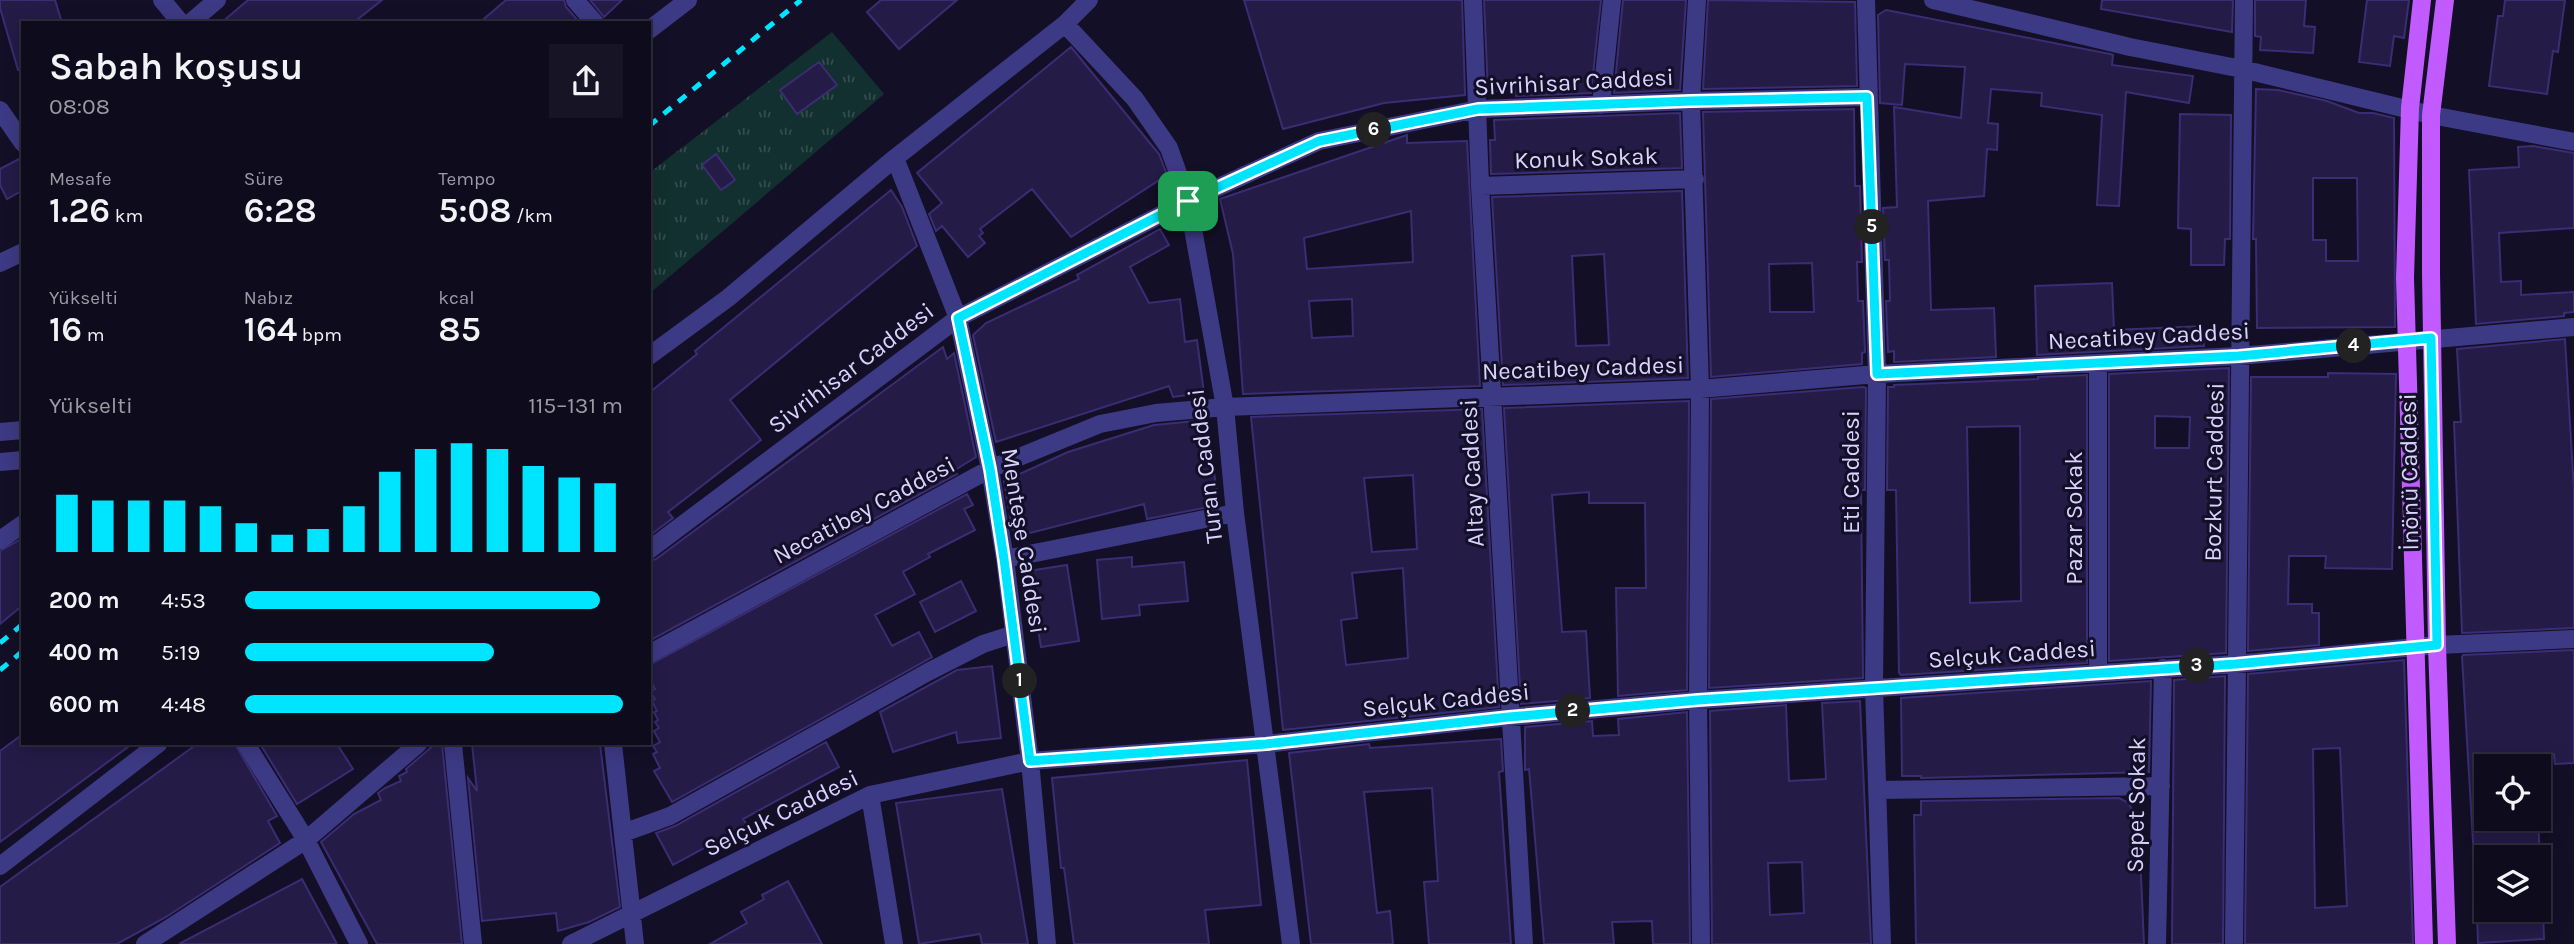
<!DOCTYPE html>
<html lang="tr">
<meta charset="utf-8">
<style>
body{margin:0;font-family:Karla,sans-serif;background:#171425;color:#f1f3f6;height:100vh;display:flex;flex-direction:column;font-size:26px;white-space:nowrap}
*{box-sizing:border-box;margin:0}
p{font-size:23px;color:#9b9ba3}
.icon{flex:none;width:38px;height:38px;fill:none;stroke:currentColor;stroke-width:2;stroke-linecap:round;stroke-linejoin:round}
.map{position:relative;flex:1;overflow:hidden}
.side{position:absolute;left:21px;top:21px;width:630px;height:724px;display:flex;flex-direction:column;background:#0e0b1c;border-radius:0px;box-shadow:0 4px 18px #0003,0 0 0 2px #2e2b3b}
.side>*{flex:none}
.controls{position:absolute;left:2474px;top:754px;display:grid;gap:14px}
.controls a{display:grid;place-items:center;width:77px;height:77px;border-radius:0px;background:#0e0b1c;box-shadow:0 4px 18px #0003,0 0 0 2px #2e2b3b;font-size:35px}
.pin{position:absolute;display:grid;place-items:center;width:60px;height:60px;color:#fff;margin:-30px;border-radius:14px;box-shadow:0 4px 10px #0006}
.km{position:absolute;width:35px;height:35px;margin:-18px;border-radius:50%;background:#222;color:#fff;font-size:19px;line-height:35px;text-align:center}
.round{display:grid;place-items:center;flex:none;width:74px;height:74px;border-radius:0px;background:#171425}
.summary{display:flex;align-items:center;justify-content:space-between;height:119px;padding:0 28px}
h1{font-size:38px;font-weight:600;line-height:52px}
.metrics{display:grid;grid-template-columns:repeat(3,1fr);gap:10px;height:119px;padding:7px 28px}
.metrics div{display:grid;align-content:center}
.metrics b{font-size:35px;font-weight:600}
.metrics small{font-size:19px;font-weight:400}
.metrics p{font-size:19px}
.chart{height:196px;padding:14px 28px}
.chart p{display:flex;justify-content:space-between}
.chart svg{width:100%;height:126px;margin-top:7px;stroke:#00e5ff;stroke-width:6}
ul{padding:0 28px;list-style:none;font-size:23px}
li{display:grid;grid-template-columns:112px 84px 1fr;align-items:center;height:52px}
li i{height:18px;border-radius:9px;background:#00e5ff}
.map>svg:first-child{display:block}
.park{fill:url(#park-tufts)}
.building{fill:#241b47;stroke:#3b2d73;stroke-width:2;fill-rule:evenodd}
.lines{fill:none;stroke-linecap:round;stroke-linejoin:round}
.minor{stroke:#3d3a85;stroke-width:18}
.major{stroke:#c25bff;stroke-width:18}
.rail{stroke:#00e5ff;stroke-width:5;stroke-dasharray:10 9;stroke-linecap:butt}
.route-casing{stroke:#fff;stroke-width:14}
.route{stroke:#00e5ff;stroke-width:9}
.labels{text-anchor:middle;stroke-width:6;stroke-linejoin:round;paint-order:stroke}
.street-label{font-size:24px;fill:#d9d4ff;stroke:#130f26}
</style>
<div class="map">
<svg width="2574" height="944" viewBox="0 0 2574 944">
<defs>
<pattern id="park-tufts" width="24" height="20" patternUnits="userSpaceOnUse" patternTransform="scale(1.75)"><rect width="24" height="20" fill="#12302f"/><path d="M3 7l-1-3M5 7V3M7 7l1-3M15 17l-1-3M17 17v-4M19 17l1-3" fill="none" stroke="#344d4e"/></pattern>
</defs>
<rect width="100%" height="100%" fill="#130f26"/>
<path class="park" d="M832,32L884,94L649,294V173Z"/>
<path class="building" d="M0,0H55L62,23H23V70H18L0,8Z
M248,0H382L353,23H221Z
M506,0H564L566,7L580,23H479Z
M590,0H622L604,17Z
M881,0H957L899,49L867,12Z
M1244,0H1462L1465,95L1384,103L1283,129Z
M1484,0H1601L1591,93L1516,96L1514,89L1488,92Z
M1623,0H1686L1680,90L1614,93Z
M1708,0L1855,2L1857,86L1703,89Z
M2102,0H2233L2232,32L2101,9Z
M2255,0H2306L2304,26L2315,27L2313,53L2260,50L2261,37L2255,36Z
M2367,0H2409L2404,38L2394,36L2390,66L2359,62Z
M2505,0H2565L2558,52L2553,51L2547,94L2489,86L2498,16H2503Z
M1886,10L2110,54L2113,55L2112,65L2193,76L2189,103L2126,92L2119,206L2097,205L2102,115L2041,106L2042,93L1991,89L1988,123L1998,124L1997,150L1987,149L1984,196L1928,201L1931,310L1994,308L1996,357L1894,362V351L1888,352L1886,301H1890L1889,260H1885L1883,208L1897,207L1894,107L1961,118L1965,67L1905,64L1902,105L1880,103L1878,15Z
M1071,47L1159,154L1167,175L1071,237L1032,189L980,229L983,233L979,236L985,243L968,257L942,226L936,231L929,214L942,203L917,173Z
M819,62L837,85L797,114L780,90Z
M2256,89L2278,90L2327,101L2359,113H2373L2394,118L2395,327L2257,328L2256,239H2253ZM2313,178H2357L2358,261H2326V240H2313Z
M1854,109L1855,186H1860L1862,262H1857L1858,301H1863L1865,352L1862,353V364L1711,377L1703,112ZM1812,263L1814,312H1770L1769,264Z
M1680,113L1682,168L1491,174L1490,140H1495L1494,120Z
M2180,114L2231,115L2230,239H2225L2224,265H2191V229L2178,228Z
M1407,135V143L1467,141L1480,386L1243,394L1233,254L1220,199ZM1411,211L1413,262L1307,269L1304,238ZM1352,299L1353,336L1312,338L1309,301Z
M2533,146L2574,153V228L2499,233L2501,282L2521,281V295L2574,292V312L2564,313V316L2476,324L2469,170L2519,167L2518,147Z
M716,154L735,180L721,190L702,165Z
M23,157V190L7,199L0,185V169Z
M891,190L902,207L917,246L730,400L761,440L668,512L673,518L649,536V393L697,354L695,351Z
M1682,191L1688,378L1503,385L1492,197ZM1604,254L1609,345L1576,346L1572,256Z
M1160,229L1169,245L1130,267L1149,303L1180,299L1185,342L1197,340L1204,393L1173,397L1169,386L996,442L973,335L986,323L1079,279L1077,275Z
M2112,283L2114,330L2203,326L2204,346L2037,355L2035,286Z
M2565,339L2574,491V628L2462,633L2454,422H2461L2457,349Z
M943,347L947,359L954,353L976,457L955,470L957,474L649,641V561L656,559Z
M2229,368L2226,653L2109,661V374ZM2155,416L2190,417L2189,448H2155Z
M2328,373L2396,374L2392,569L2325,568L2326,556H2289L2288,604H2312V613H2319V645L2248,651L2251,377H2328Z
M2087,375V663L1901,675L1899,673L1896,490H1887L1888,387H1894V385L2038,379V377ZM2020,426L2021,601L1970,603L1967,427Z
M1863,387L1866,388L1865,490H1861L1863,678L1709,688L1711,399Z
M1689,401L1687,690L1618,696L1616,588H1646L1645,503H1589V492L1552,495L1562,632L1586,631L1590,698L1521,704L1504,408Z
M1482,409L1499,707L1283,730L1251,417ZM1413,475L1417,549L1372,552L1364,478ZM1403,568L1408,658L1346,665L1341,620L1357,618L1352,573Z
M1206,420L1219,505L1147,519L1144,504L1022,535L1012,529L1004,481L1068,452L1154,425Z
M967,494L973,505L964,509L975,530L928,554L930,557L903,572L915,594L875,615L892,646L919,632L932,657L672,802L654,771L660,768L653,754L657,752L653,746L660,742L654,731L659,728L655,722L658,720L654,712L657,711L652,701L655,699L650,691L655,689L649,678V665Z
M23,538V605L0,624V551Z
M1132,557V567L1184,562L1188,601L1139,605L1140,615L1102,619L1097,560Z
M1067,565L1079,641L1041,647L1028,571Z
M961,581L976,611L935,632L920,602Z
M2574,650V763L2555,764L2554,754L2487,758V819H2538L2540,858H2474L2462,657L2463,655Z
M2404,660L2413,944H2245L2248,674ZM2340,748L2347,906L2315,908L2313,749Z
M992,666L1001,738L958,743L956,732L893,752L880,712L957,670Z
M2225,676L2223,944H2172L2174,680Z
M2151,681L2149,772L1921,778V776H1902L1901,698Z
M1860,701L1871,944H1712L1710,711L1786,705L1789,781L1826,779L1822,703ZM1802,862L1804,913L1770,915L1768,863Z
M1687,712L1690,944H1653L1652,921L1612,922L1614,944H1544L1529,769L1525,770V727L1592,721L1593,736L1619,735L1618,719Z
M23,734V744H132L0,842V751Z
M1501,739L1503,771L1499,772L1511,944H1429L1424,882L1438,881L1432,788L1364,792L1377,913L1390,911L1393,944H1311L1289,753L1369,744L1370,748Z
M826,742L839,767L743,819L747,825L673,865L656,833L675,826Z
M197,744H235L277,816L268,821L280,843L166,917L117,944H0V887Z
M267,744H337L353,769L297,804L262,747Z
M435,744H442L462,944H377L321,842L354,814L381,800L378,793L385,788L401,781L399,776L407,772L406,769Z
M472,744H600L620,907L589,922L558,931L556,913L482,921L468,778L477,791Z
M1247,760L1261,905L1205,910L1209,944H1074L1064,868H1061L1052,778Z
M1002,789L1028,944H982L980,934L919,944L896,803Z
M2119,798L2129,803L2139,829L2144,944H1916L1914,815H1921V801Z
M302,879L337,944H179Z
M788,881L822,944H710L747,923L741,912L764,899L762,895Z
M2477,910H2543L2544,939L2478,943Z"/>
<g class="lines">
<path class="minor" d="M162,0L181,23
M575,0L595,23
M1473,0L1480,186L1524,944
M1697,0L1691,101L1700,389L1698,700L1701,944
M1866,0L1877,374L1874,687L1882,944
M1933,0L2130,47L2242,69L2431,115L2574,142
M190,23L217,0
M1065,24L1135,99L1169,148L1188,201L1225,407L1235,513L1291,944
M649,30L688,0
M1601,105L1612,0
M0,110L23,143
M895,158L958,318L990,469L1005,559L1030,761L1047,944
M1480,186L1695,179
M0,263L23,252
M649,356L728,298L895,158L1065,24L1089,0
M2098,364V673
M0,432L23,430
M0,462L23,460
M0,540L23,524
M649,550L958,318L1188,201L1319,141L1478,109L1691,101L1867,97
M1005,559L1235,513
M649,654L990,469L1100,424L1156,413L1225,407L1700,389L1877,374L2239,356L2574,327
M246,744L306,840L359,944
M453,744L473,944
M613,744L635,944
M1877,790L2161,786
M870,795L894,944
M623,833L670,816L928,672L983,644L1014,634
M0,866L158,744
M145,944L306,840L418,744
M571,944L870,795L1030,761L1266,744L1509,717L1698,700L2236,664L2437,645L2574,639
M2157,944L2163,668
M2234,944L2244,0"/>
<path class="major" d="M2422,0L2410,108L2405,278L2424,944
M2445,0L2431,115V273L2437,645L2447,944"/>
<path class="rail" d="M649,126L801,0
M0,643L23,624
M0,670L23,651"/>
</g>
<g class="lines">
<defs>
<path id="route" d="M1867,97L1877,374L2239,356L2431,338L2437,645L2236,664L1698,700L1509,717L1266,744L1030,761L1004,559L990,469L958,318L1188,201L1319,141L1478,109L1691,101Z"/>
</defs>
<use href="#route" class="route-casing"/>
<use href="#route" class="route"/>
</g>
<g class="labels">
<g class="street-label">
<text transform="translate(1574 82) rotate(-3)" y="8">Sivrihisar Caddesi</text>
<text transform="translate(1586 158) rotate(-2)" y="8">Konuk Sokak</text>
<text transform="translate(2149 336) rotate(-3)" y="8">Necatibey Caddesi</text>
<text transform="translate(851 368) rotate(-37)" y="8">Sivrihisar Caddesi</text>
<text transform="translate(1583 368) rotate(-2)" y="8">Necatibey Caddesi</text>
<text transform="translate(1205 466) rotate(-97)" y="8">Turan Caddesi</text>
<text transform="translate(1851 472) rotate(-90)" y="8">Eti Caddesi</text>
<text transform="translate(2214 472) rotate(-89)" y="8">Bozkurt Caddesi</text>
<text transform="translate(2409 472) rotate(-91)" y="8">İnönü Caddesi</text>
<text transform="translate(1472 473) rotate(-93)" y="8">Altay Caddesi</text>
<text transform="translate(864 510) rotate(-28)" y="8">Necatibey Caddesi</text>
<text transform="translate(2074 518) rotate(-90)" y="8">Pazar Sokak</text>
<text transform="translate(1024 541) rotate(81)" y="8">Menteşe Caddesi</text>
<text transform="translate(2012 654) rotate(-4)" y="8">Selçuk Caddesi</text>
<text transform="translate(1446 700) rotate(-6)" y="8">Selçuk Caddesi</text>
<text transform="translate(2136 805) rotate(-89)" y="8">Sepet Sokak</text>
<text transform="translate(781 813) rotate(-26)" y="8">Selçuk Caddesi</text>
</g>
</g>
</svg>
<div class="controls">
<a><svg class="icon" aria-label="locate" viewBox="0 0 24 24"><circle cx="12" cy="12" r="6"/><path d="M12 2v4M12 18v4M2 12h4M18 12h4"/></svg></a>
<a><svg class="icon" aria-label="layers" viewBox="0 0 24 24"><path d="M12 4l9 5-9 5-9-5zM3 14l9 5 9-5"/></svg></a>
</div>
<div class="pin" style="left:1188px;top:201px;background:#1e9e55"><svg class="icon" aria-label="arrive" viewBox="0 0 24 24"><path d="M6 21V4h12l-3 4 3 4H6"/></svg></div>
<b class="km" style="left:1020px;top:681px">1</b>
<b class="km" style="left:1573px;top:711px">2</b>
<b class="km" style="left:2197px;top:666px">3</b>
<b class="km" style="left:2354px;top:346px">4</b>
<b class="km" style="left:1872px;top:227px">5</b>
<b class="km" style="left:1374px;top:130px">6</b>
<section class="side">
<div class="summary"><div><h1>Sabah koşusu</h1><p>08:08</p></div><a class="round"><svg class="icon" aria-label="share" viewBox="0 0 24 24"><path d="M12 15V3M7 8l5-5 5 5M5 13v7h14v-7"/></svg></a></div>
<div class="metrics">
<div><p>Mesafe</p><b>1.26<small> km</small></b></div>
<div><p>Süre</p><b>6:28</b></div>
<div><p>Tempo</p><b>5:08<small> /km</small></b></div>
</div>
<div class="metrics">
<div><p>Yükselti</p><b>16<small> m</small></b></div>
<div><p>Nabız</p><b>164<small> bpm</small></b></div>
<div><p>kcal</p><b>85</b></div>
</div>
<div class="chart"><p><span>Yükselti</span>115–131 m</p>
<svg viewBox="0 0 160 44" preserveAspectRatio="none"><path d="M5 44V24M15 44V26M25 44V26M35 44V26M45 44V28M55 44V34M65 44V38M75 44V36M85 44V28M95 44V16M105 44V8M115 44V6M125 44V8M135 44V14M145 44V18M155 44V20"/></svg>
</div>
<ul>
<li><b>200 m</b>4:53<i style="width:94%"></i></li>
<li><b>400 m</b>5:19<i style="width:66%"></i></li>
<li><b>600 m</b>4:48<i style="width:100%"></i></li>
</ul>
</section>
</div>
